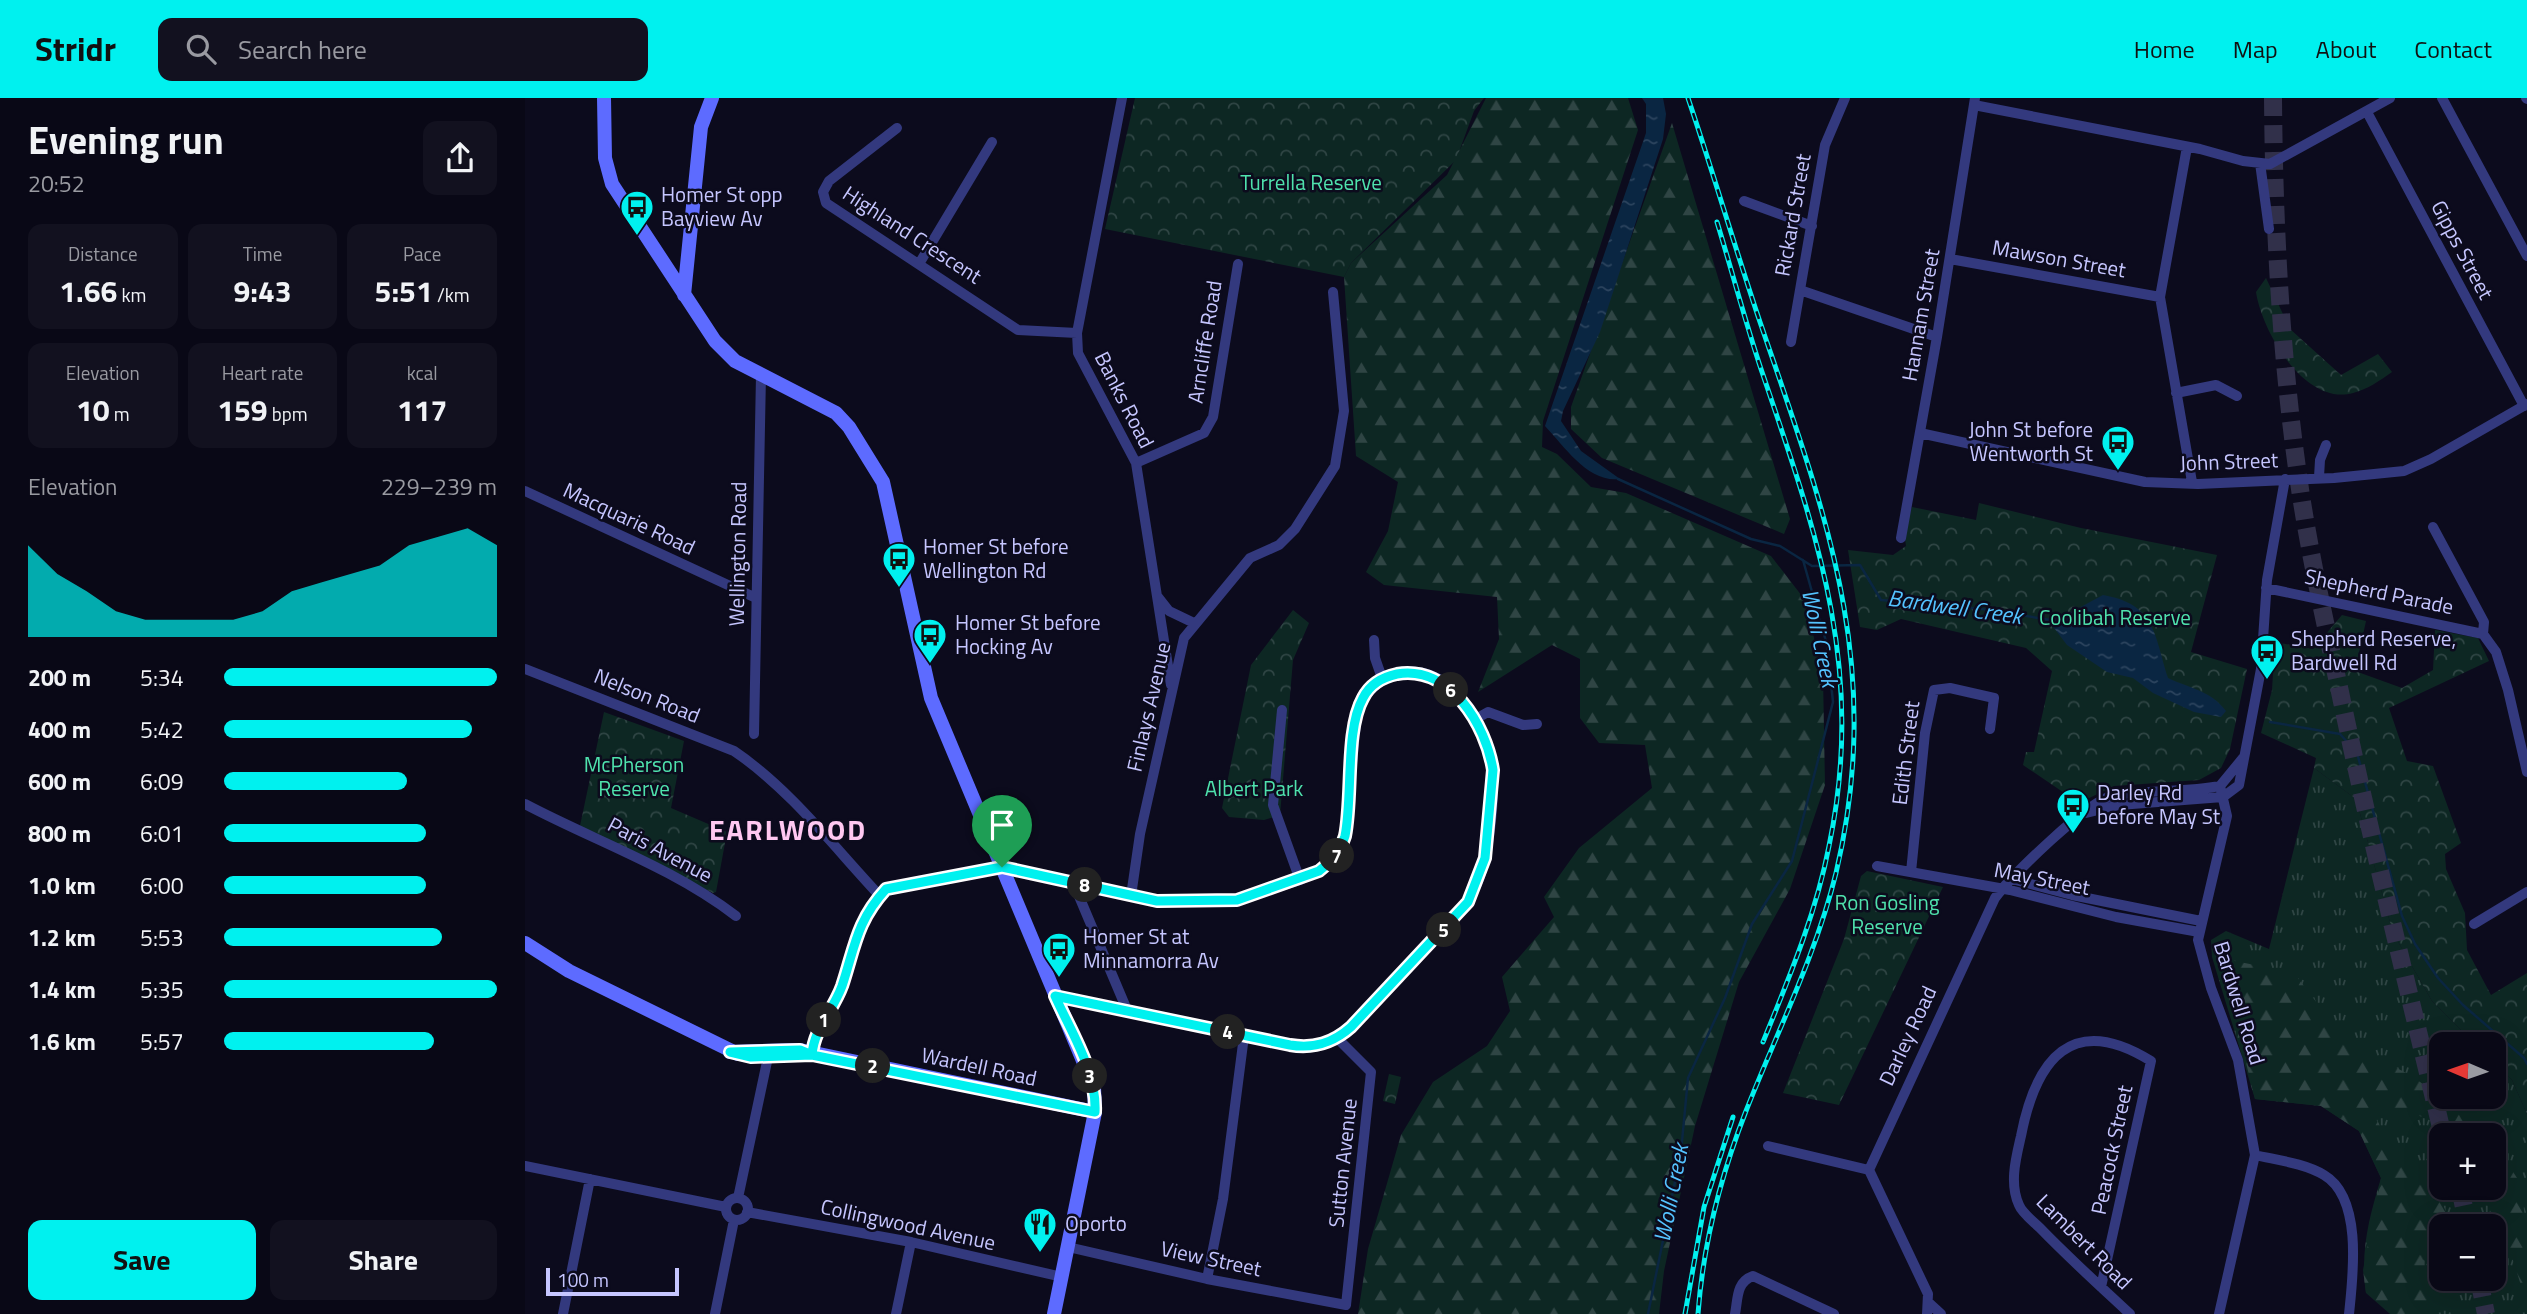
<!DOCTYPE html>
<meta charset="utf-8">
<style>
body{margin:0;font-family:"Titillium Web",sans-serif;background:#12111f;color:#f1f3f6;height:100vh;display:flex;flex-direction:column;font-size:26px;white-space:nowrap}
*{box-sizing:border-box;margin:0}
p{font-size:23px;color:#999aa1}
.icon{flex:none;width:38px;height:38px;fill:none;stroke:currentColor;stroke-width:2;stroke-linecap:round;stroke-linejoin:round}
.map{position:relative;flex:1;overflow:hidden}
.side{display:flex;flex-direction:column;background:#090816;width:525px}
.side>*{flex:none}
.needle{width:46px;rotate:272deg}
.fabs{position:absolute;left:1904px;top:934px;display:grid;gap:14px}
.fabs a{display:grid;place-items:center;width:77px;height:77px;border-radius:14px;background:#090816;box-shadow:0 7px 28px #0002,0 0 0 2px #292935;font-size:35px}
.scale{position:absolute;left:21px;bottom:18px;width:133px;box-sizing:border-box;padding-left:7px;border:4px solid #c6c6ff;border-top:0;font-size:19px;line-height:24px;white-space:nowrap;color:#c6c6ff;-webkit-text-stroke:5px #0c0b1d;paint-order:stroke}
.pin{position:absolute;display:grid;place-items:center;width:60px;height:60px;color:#fff;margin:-72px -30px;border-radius:50% 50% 50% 0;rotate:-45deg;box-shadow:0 0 7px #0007}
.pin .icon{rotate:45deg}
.km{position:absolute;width:35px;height:35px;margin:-18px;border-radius:50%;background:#222;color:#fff;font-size:19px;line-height:35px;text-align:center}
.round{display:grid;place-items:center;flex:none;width:74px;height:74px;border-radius:14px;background:#12111f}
.overview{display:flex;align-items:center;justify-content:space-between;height:119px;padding:0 28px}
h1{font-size:38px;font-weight:700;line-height:52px}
.stats{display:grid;grid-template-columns:repeat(3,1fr);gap:10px;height:119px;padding:7px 28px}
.stats div{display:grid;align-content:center;border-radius:14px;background:#12111f;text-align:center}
.stats b{font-size:30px;font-weight:700}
.stats small{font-size:19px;font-weight:400}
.stats p{font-size:19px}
.chart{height:196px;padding:14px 28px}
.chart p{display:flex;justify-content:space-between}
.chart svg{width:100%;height:126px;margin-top:7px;fill:#00f1ef;opacity:.7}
.primary-button{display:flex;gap:14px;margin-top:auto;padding:14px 28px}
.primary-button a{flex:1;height:80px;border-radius:14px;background:#00f1ef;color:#111;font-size:28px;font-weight:700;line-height:80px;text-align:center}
.primary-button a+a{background:#12111f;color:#f1f3f6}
ul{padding:0 28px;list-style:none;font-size:23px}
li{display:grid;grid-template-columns:112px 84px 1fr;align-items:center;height:52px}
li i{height:18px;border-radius:9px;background:#00f1ef}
header{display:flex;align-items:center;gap:42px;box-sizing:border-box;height:98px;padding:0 35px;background:#00f1ef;color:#111}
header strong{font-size:33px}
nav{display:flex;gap:38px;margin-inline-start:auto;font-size:24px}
.search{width:490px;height:63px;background:#12111f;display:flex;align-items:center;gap:18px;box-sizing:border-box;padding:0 24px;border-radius:14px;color:#999aa1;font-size:26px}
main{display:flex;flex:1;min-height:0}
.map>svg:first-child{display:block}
.grass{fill:url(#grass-tufts);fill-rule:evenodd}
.forest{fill:url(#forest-firs)}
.park{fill:url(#park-crowns)}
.water{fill:url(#water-ripples)}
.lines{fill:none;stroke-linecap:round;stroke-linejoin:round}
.stream{stroke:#0a2642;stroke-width:2.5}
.highway-tunnel{stroke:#31304a;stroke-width:18;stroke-dasharray:18 9;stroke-linecap:butt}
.street{stroke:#33397e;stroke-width:10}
.secondary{stroke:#5d6bff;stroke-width:14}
.rail-casing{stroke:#00f1ef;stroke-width:5}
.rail{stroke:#0c0b1d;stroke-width:2.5;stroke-dasharray:8;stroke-linecap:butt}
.route-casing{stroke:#fff;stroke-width:14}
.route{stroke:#00f1ef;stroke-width:9}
.labels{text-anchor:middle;stroke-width:5;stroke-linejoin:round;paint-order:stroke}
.park-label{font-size:21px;fill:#4fe2ad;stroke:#0c0b1d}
.poi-label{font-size:21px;fill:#c6c6ff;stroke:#0c0b1d;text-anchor:start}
.street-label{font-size:21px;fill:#c6c6ff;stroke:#0c0b1d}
.water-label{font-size:23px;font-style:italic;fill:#54c3ff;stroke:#0c0b1d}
.district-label{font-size:28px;font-weight:bold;letter-spacing:2px;fill:#ffc8f1;stroke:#0c0b1d}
</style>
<header>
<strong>Stridr</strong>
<div class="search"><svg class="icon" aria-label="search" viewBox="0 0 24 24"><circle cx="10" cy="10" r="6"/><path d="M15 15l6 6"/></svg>Search here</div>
<nav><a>Home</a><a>Map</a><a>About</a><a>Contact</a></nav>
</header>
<main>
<section class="side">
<div class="overview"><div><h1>Evening run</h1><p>20:52</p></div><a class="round"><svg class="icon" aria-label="share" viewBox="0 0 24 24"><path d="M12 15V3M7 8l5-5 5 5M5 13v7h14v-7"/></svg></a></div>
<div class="stats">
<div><p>Distance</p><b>1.66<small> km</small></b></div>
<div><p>Time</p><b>9:43</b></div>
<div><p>Pace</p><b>5:51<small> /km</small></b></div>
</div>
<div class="stats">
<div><p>Elevation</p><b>10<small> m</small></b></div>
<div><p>Heart rate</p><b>159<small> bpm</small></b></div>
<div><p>kcal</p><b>117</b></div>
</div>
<div class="chart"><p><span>Elevation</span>229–239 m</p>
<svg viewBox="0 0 160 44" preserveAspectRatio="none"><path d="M0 44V12L10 22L20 28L30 35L40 38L50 38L60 38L70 38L80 35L90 28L100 25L110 22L120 19L130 12L140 9L150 6L160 12V44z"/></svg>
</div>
<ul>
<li><b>200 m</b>5:34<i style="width:100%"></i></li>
<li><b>400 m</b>5:42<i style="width:91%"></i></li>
<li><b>600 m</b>6:09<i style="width:67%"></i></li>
<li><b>800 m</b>6:01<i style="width:74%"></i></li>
<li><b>1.0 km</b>6:00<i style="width:74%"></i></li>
<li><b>1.2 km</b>5:53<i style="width:80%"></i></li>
<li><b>1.4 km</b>5:35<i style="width:100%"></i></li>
<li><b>1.6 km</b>5:57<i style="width:77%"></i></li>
</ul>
<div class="primary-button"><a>Save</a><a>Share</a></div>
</section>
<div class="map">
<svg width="2002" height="1216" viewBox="0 0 2002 1216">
<defs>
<pattern id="grass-tufts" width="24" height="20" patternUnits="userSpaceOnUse" patternTransform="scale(1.75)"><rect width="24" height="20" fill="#0d2723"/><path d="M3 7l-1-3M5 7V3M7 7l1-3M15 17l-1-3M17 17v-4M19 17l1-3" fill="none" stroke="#2f4544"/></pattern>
<pattern id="forest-firs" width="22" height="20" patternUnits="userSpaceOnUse" patternTransform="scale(1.75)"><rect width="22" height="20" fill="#0d2723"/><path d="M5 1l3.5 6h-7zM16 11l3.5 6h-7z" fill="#2f4544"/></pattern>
<pattern id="park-crowns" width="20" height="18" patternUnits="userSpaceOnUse" patternTransform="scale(1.75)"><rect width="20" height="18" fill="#0d2723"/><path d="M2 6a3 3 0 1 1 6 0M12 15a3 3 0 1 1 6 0" fill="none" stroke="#2f4544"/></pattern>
<pattern id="water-ripples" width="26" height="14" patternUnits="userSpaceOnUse" patternTransform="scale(1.75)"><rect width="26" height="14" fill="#0a2642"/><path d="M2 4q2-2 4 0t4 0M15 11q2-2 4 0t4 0" fill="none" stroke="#2c445e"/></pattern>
</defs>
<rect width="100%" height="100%" fill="#0c0b1d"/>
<path class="grass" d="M1789,670L1831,701L1868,835L1907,903L1951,947H1916V999H1969V965L1987,982L2002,1016V1216H1878L1860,1187L1841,1195C1835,1153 1844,1120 1856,1080L1834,1033L1796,1008L1730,1001L1687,859L1686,842L1701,833L1744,851ZM1916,1038H1969V1090H1916ZM1916,1129H1969V1181H1916Z"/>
<path class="forest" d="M961,0H1103L1113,32L1018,323L1017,349L1032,356L1066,389L1101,395L1246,458L1280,502L1298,578L1300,687L1265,791L1214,884L1170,1028L1139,1173L1134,1216H833L843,1151L876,1037L908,984L962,948L985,913L977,879L1029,819L1019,799L1054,750L1127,690L1120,647L1074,645L1055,620V561L1027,547L953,594L974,541L972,499L859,487L841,474L863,433L873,384L831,358L819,179L826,165L922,77Z
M1147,25L1265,421L1259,436L1077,360L1046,331V309Z
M1695,860L1769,875L1822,944L1885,977L1957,1027L1964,1038H1934L1930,1029L1875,1012L1848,1014C1865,1057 1919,1087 1926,1129H1916V1169L1898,1162L1909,1216H1865L1841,1195L1838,1172L1856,1080L1834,1033L1796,1008L1730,1001Z
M1969,1045L1996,1086L2002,1138V1206L1985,1153L1954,1090H1969Z"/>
<path class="park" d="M610,0H959L949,13L931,62L826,165L819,179L580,131Z
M1741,180L1765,231L1816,277L1853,256L1867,274C1856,282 1841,292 1828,295C1779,308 1737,233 1731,194Z
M1454,405L1556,430L1692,457L1666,554L1722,571L1705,651L1696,670L1674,682L1589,688L1554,705L1498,667L1501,654H1509L1527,573L1501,550L1376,521L1352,532L1335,529L1323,452L1368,457L1381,448L1379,434L1387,409L1451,422Z
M768,512L784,525L768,562L755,717L739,722L704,719L697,710L726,567Z
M1817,517L1841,523L1830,573L1877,590L1908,572L1910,532L1953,540L1964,563L1864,610L1882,663L1908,668L1936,745L1920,756L1921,771L1940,815L1942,852L1966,897L2002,875V1016L1987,982L1969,965V947H1951L1907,903L1868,835L1831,701L1789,670L1791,660L1736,635L1747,592L1750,544L1788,551Z
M79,614L159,643L146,710L202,734L191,794L188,795L55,728Z
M1342,773L1418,789L1314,1007L1258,995L1319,841L1336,778Z
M864,976L876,979L870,1006L858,1003Z"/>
<path class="water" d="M1117,0H1138L1141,16L1138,41L1075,234L1038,313L1036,323L1056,353L1095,381C1063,385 1040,349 1020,328L1121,35V6Z
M1578,497C1630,506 1629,535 1643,580C1666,591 1685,592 1701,613L1696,619L1669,614L1628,595L1608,580L1582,574L1542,547L1523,522L1539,518Z"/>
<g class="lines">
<path class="stream" d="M1093,381L1226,441L1255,448L1287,468L1335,467L1356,502L1467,512L1525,522
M1745,624L1815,636L1832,655L1877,818L1890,846L1913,880L1938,907L1999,960L2002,966
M1123,1216L1156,1054L1163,980L1200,900L1227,826L1267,763L1308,604L1302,547L1278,462"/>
<path class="highway-tunnel" d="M1748,0C1749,124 1755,247 1772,370C1782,445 1799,519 1815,594C1846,742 1883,890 1918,1038
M1935,1090L1943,1129
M1954,1181L1961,1216"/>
<path class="street" d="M597,0L552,235L553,255L611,365L646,587
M1917,0L2002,158
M2001,0L2002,1
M1449,7L1675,51L1718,63L1745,66L1865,0
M1842,14L1999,308
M372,30L304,83L298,94L301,105L493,232L552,235
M1662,49L1635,199L1667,384
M1735,65L1744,131
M1219,103L1287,128
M1425,161L1635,199
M394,166L467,44
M1275,192L1412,239
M1266,244L1300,47L1320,0
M1651,295L1691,287L1712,298
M1395,335L1620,384L1673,386L1809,380L1879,373L1906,361L2002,306
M611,365L679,335L688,319L713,166
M1794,379L1795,362L1801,347
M0,393L231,500
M1908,429L1959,524L1958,536L1971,554L1983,592L2002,674
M1376,440L1412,239L1450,0
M1741,490L1958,536
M633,499L644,513L669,525
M849,542L850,560L857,580
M0,571L209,653C265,691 309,749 355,798
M757,612L748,707L775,782
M949,622L963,614L998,627L1012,626
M229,636L236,277
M0,706C70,743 147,769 211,818
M1561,715L1594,707L1698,699L1714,687L1736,571L1742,482L1760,381
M1352,768L1485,792L1591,819L1674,834
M1386,774L1400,635L1409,592L1425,590L1469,600L1465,631
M1487,781L1547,797L1676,823
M548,784L602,912
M606,798L615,736L659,540L725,460L754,447L770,431L810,368L819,313L808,194
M1949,826L2002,794
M287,957C289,930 309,913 317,888C330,849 331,824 361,791L477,769L632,803L712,802L775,782L807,765L820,739L832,614C845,582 879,562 914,581C931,590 957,631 963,649C974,680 965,756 952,786C937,819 909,843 884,868C862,891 841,915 817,937L797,947L776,949L530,898
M1243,1048L1344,1072
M1730,1057C1751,1062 1779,1065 1799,1077C1838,1100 1828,1178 1824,1216
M0,1068L201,1109
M213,1100L243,959
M201 1111a11 11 0 1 1 22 0a11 11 0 1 1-22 0Z
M222,1114L386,1144L537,1179
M543,1149L682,1181L821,1207L846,974L812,940
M682,1181L698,1101L719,938
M1576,1189L1626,963C1547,914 1511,961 1496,1038C1491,1060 1484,1085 1494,1107C1497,1115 1509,1124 1515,1130C1544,1160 1575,1188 1605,1216
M1404,1205L1416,1216
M38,1216L65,1081
M190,1216L209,1122
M371,1216L386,1144
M1210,1216C1213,1201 1211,1184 1228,1178L1309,1216
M1402,1216L1403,1196L1344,1072L1470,800C1486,778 1563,703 1587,698C1622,691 1659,695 1695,688L1718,660
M1694,1216L1730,1057L1713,962L1686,890L1673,842L1702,718L1695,688"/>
<path class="secondary" d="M79,0L80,60L87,86L190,243L210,263L311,315L324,329L358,384L406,600L569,989L570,1014L529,1216
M159,197L176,29L187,0
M0,845L44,873L213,956
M205,954L275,952L570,1014"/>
<defs>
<path id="rail" d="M1163,0C1188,74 1210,150 1235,224C1301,417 1360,567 1311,775C1291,857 1252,934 1221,1013C1196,1077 1178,1147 1173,1216
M1192,124C1207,173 1220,223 1236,271C1292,436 1341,571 1304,748C1291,816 1264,880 1238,944
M1160,1216L1179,1109L1208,1019"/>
</defs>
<use href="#rail" class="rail-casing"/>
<use href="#rail" class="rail"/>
</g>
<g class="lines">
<defs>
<path id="route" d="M477,769L361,791C331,824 330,849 317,888C308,913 289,930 287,957L226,959L205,954L275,952L287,957L570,1014C572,974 546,934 530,898L765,947C789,951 808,945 826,929L943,804L960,760L968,672C961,627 925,567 872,576C858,579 845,586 838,600C820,632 828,699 820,738L813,757L794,773L712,802L632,803L477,769"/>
</defs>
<use href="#route" class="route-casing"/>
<use href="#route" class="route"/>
</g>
<defs>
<symbol id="bus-pin" viewBox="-11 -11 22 30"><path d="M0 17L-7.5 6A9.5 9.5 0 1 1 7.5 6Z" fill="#00f1ef" stroke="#0c0b1d"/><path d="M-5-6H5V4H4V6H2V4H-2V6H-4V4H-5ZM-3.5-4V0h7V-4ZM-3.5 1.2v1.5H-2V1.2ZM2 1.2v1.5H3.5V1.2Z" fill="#111"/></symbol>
<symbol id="restaurant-pin" viewBox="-11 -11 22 30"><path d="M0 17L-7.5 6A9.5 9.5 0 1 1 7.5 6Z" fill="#00f1ef" stroke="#0c0b1d"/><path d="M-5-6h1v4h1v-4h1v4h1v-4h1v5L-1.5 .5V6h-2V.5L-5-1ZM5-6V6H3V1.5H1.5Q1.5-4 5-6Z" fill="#111"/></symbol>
</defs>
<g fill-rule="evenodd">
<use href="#bus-pin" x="93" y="90" width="38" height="52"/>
<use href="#bus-pin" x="1574" y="325" width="38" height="52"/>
<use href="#bus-pin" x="355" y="442" width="38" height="52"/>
<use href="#bus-pin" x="386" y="518" width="38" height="52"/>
<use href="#bus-pin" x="1723" y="534" width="38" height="52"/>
<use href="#bus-pin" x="1529" y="688" width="38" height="52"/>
<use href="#bus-pin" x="515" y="832" width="38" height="52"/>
<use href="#restaurant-pin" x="496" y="1107" width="38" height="52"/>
</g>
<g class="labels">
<g class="park-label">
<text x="786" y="92">Turrella Reserve</text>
<text x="1590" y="527">Coolibah Reserve</text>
<text x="109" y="674">McPherson<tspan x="109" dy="24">Reserve</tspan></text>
<text x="729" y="698">Albert Park</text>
<text x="1362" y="812">Ron Gosling<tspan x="1362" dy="24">Reserve</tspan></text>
</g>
<g class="poi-label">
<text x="136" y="104">Homer St opp<tspan x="136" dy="24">Bayview Av</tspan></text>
<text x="1568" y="339" text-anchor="end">John St before<tspan x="1568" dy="24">Wentworth St</tspan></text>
<text x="398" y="456">Homer St before<tspan x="398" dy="24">Wellington Rd</tspan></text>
<text x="430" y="532">Homer St before<tspan x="430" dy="24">Hocking Av</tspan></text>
<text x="1766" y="548">Shepherd Reserve,<tspan x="1766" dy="24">Bardwell Rd</tspan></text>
<text x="1572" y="702">Darley Rd<tspan x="1572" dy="24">before May St</tspan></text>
<text x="558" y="846">Homer St at<tspan x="558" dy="24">Minnamorra Av</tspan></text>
<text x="540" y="1133">Oporto</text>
</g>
<g class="street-label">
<text transform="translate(1268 117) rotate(-80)" y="7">Rickard Street</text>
<text transform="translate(387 137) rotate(33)" y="7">Highland Crescent</text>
<text transform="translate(1937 152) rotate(62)" y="7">Gipps Street</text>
<text transform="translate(1534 161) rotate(10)" y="7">Mawson Street</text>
<text transform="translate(1396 217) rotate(-80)" y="7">Hannam Street</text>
<text transform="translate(680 244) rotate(-81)" y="7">Arncliffe Road</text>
<text transform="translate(599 302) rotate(63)" y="7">Banks Road</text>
<text transform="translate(1704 364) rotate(-2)" y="7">John Street</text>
<text transform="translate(104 421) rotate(25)" y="7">Macquarie Road</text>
<text transform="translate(213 456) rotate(-89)" y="7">Wellington Road</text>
<text transform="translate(1854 494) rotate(12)" y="7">Shepherd Parade</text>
<text transform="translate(122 598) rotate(22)" y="7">Nelson Road</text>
<text transform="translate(624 609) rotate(-77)" y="7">Finlays Avenue</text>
<text transform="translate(1381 655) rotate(-83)" y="7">Edith Street</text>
<text transform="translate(135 752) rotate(28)" y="7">Paris Avenue</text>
<text transform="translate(1517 781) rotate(11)" y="7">May Street</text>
<text transform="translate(1714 905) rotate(73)" y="7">Bardwell Road</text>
<text transform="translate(1383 938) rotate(-65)" y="7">Darley Road</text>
<text transform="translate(454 969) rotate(12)" y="7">Wardell Road</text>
<text transform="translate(1587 1052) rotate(-78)" y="7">Peacock Street</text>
<text transform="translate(818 1065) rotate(-84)" y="7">Sutton Avenue</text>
<text transform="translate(383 1127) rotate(12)" y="7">Collingwood Avenue</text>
<text transform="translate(1559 1144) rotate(45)" y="7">Lambert Road</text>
<text transform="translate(686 1161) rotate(12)" y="7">View Street</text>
</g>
<g class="water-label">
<text transform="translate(1430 509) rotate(8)" y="8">Bardwell Creek</text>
<text transform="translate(1295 540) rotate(78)" y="8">Wolli Creek</text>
<text transform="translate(1146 1095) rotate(-79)" y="8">Wolli Creek</text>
</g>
<g class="district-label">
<text x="263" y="742">EARLWOOD</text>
</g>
</g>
</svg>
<div class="fabs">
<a><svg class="needle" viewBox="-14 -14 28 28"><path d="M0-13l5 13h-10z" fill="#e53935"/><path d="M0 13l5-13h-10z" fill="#999aa1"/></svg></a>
<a>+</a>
<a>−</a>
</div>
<div class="scale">100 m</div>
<div class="pin" style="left:477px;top:769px;background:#1e9e55"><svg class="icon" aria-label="arrive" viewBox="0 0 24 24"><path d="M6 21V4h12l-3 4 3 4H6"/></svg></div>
<b class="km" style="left:299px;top:922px">1</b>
<b class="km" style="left:348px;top:968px">2</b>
<b class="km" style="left:565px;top:978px">3</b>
<b class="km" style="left:703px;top:934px">4</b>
<b class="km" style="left:919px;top:832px">5</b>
<b class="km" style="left:926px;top:592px">6</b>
<b class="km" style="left:812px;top:758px">7</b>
<b class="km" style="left:560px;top:787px">8</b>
</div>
</main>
